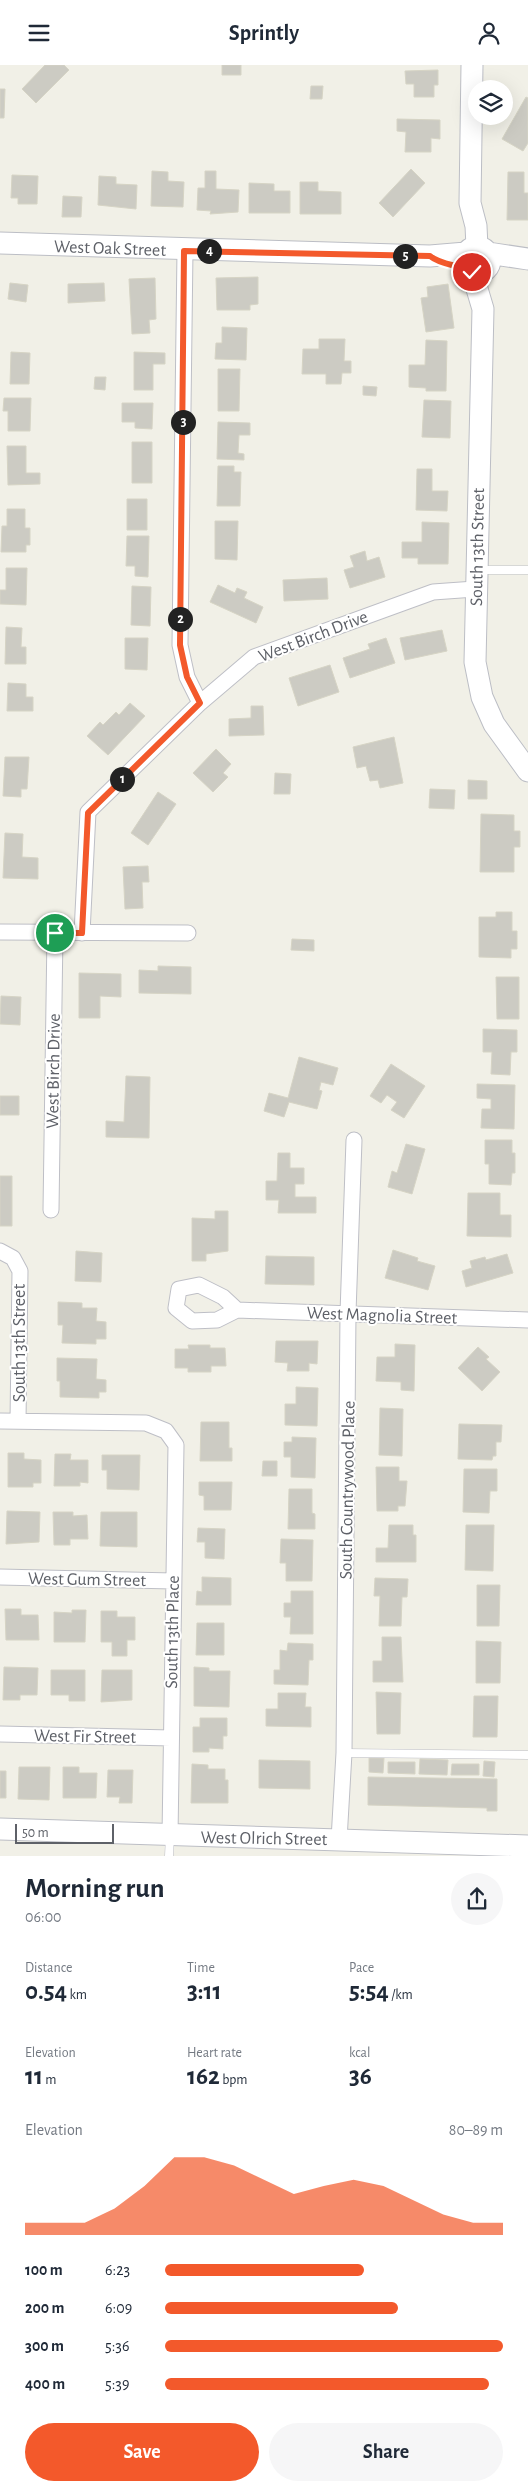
<!DOCTYPE html>
<meta charset="utf-8">
<style>
body{margin:0;font-family:"Alegreya Sans",sans-serif;background:#f6f6f7;color:#1f2937;height:100vh;display:flex;flex-direction:column;font-size:19px;white-space:nowrap}
*{box-sizing:border-box;margin:0}
p{font-size:16px;color:#747a83}
.icon{flex:none;width:28px;height:28px;fill:none;stroke:currentColor;stroke-width:2;stroke-linecap:round;stroke-linejoin:round}
.map{position:relative;height:1791px;overflow:hidden}
.details{display:flex;flex-direction:column;background:#fff;flex:1}
.details>*{flex:none}
.tools{position:absolute;left:468px;top:15px;display:grid;gap:10px}
.tools a{display:grid;place-items:center;width:45px;height:45px;border-radius:50%;background:#fff;box-shadow:0 5px 20px #0002;font-size:25px}
.scale{position:absolute;left:15px;bottom:12px;width:99px;box-sizing:border-box;padding-left:5px;border:2px solid #5e6168;border-top:0;font-size:14px;line-height:18px;white-space:nowrap;color:#5e6168;-webkit-text-stroke:4px #fff;paint-order:stroke}
.pin{position:absolute;display:grid;place-items:center;width:42px;height:42px;color:#fff;margin:-21px;border:2px solid #fff;border-radius:50%;box-shadow:0 1px 5px #0007}
.km{position:absolute;width:25px;height:25px;margin:-12px;border-radius:50%;background:#222;color:#fff;font-size:14px;line-height:25px;text-align:center}
.round{display:grid;place-items:center;flex:none;width:52px;height:52px;border-radius:26px;background:#f6f6f7}
.headline{display:flex;align-items:center;justify-content:space-between;height:85px;padding:0 25px}
h1{font-size:28px;font-weight:600;line-height:38px}
.stats{display:grid;grid-template-columns:repeat(3,1fr);gap:8px;height:85px;padding:5px 25px}
.stats div{display:grid;align-content:center}
.stats b{font-size:25px;font-weight:600}
.stats small{font-size:14px;font-weight:400}
.stats p{font-size:14px}
.chart{height:140px;padding:10px 25px}
.chart p{display:flex;justify-content:space-between}
.chart svg{width:100%;height:90px;margin-top:5px;fill:#f3592b;opacity:.7}
.cta{display:flex;gap:10px;margin-top:auto;padding:10px 25px}
.cta a{flex:1;height:58px;border-radius:30px;background:#f3592b;color:#fff;font-size:20px;font-weight:600;line-height:58px;text-align:center}
.cta a+a{background:#f6f6f7;color:#1f2937}
ul{padding:0 25px;list-style:none;font-size:16px}
li{display:grid;grid-template-columns:80px 60px 1fr;align-items:center;height:38px}
li i{height:12px;border-radius:6px;background:#f3592b}
header{display:flex;justify-content:space-between;align-items:center;height:65px;padding:0 25px;background:#fff;font-size:22px;font-weight:600}
.map>svg:first-child{display:block}
.building{fill:#cccbc3;stroke:#d6d4c5}
.lines{fill:none;stroke-linecap:round;stroke-linejoin:round}
.lane-casing{stroke:#bebfc6;stroke-width:9}
.street-casing{stroke:#bebfc6;stroke-width:17}
.secondary-casing{stroke:#bcbec5;stroke-width:23}
.lane{stroke:#fff;stroke-width:8}
.street{stroke:#fff;stroke-width:15}
.secondary{stroke:#fff;stroke-width:21}
.route-casing{stroke:#fff;stroke-width:10}
.route{stroke:#f3592b;stroke-width:6}
.labels{text-anchor:middle;stroke-width:4;stroke-linejoin:round;paint-order:stroke}
.street-label{font-size:18px;fill:#5e6168;stroke:#fff}
</style>
<header><svg class="icon" aria-label="menu" viewBox="0 0 24 24"><path d="M4 6h16M4 12h16M4 18h16"/></svg>Sprintly<svg class="icon" aria-label="person" viewBox="0 0 24 24"><circle cx="12" cy="8" r="4"/><path d="M4 21q1-7 8-7t8 7"/></svg></header>
<div class="map">
<svg width="528" height="1791" viewBox="0 0 528 1791">
<rect width="100%" height="100%" fill="#f1f0e7"/>
<path class="building" d="M45,0H64L69,5L36,38L22,24Z
M222,0H241V10H222Z
M438,5V20H434V32H414V19H406L405,6Z
M311,21H323L322,34H310Z
M0,24H5L4,53H0Z
M526,32L528,33V78L523,86L502,74Z
M397,54L440,55V74L431,73V87H405L406,67L397,66Z
M411,104L425,118L393,152L379,138Z
M152,106L168,107V116L184,117L183,142L151,141Z
M205,106H216V124L239,125L238,147L210,149L211,146L197,145L198,123H205Z
M508,107H524V128H528V155H507Z
M12,110L38,111L37,139H18V133H11Z
M99,111L116,112V119L137,120L136,144L98,140Z
M300,117H318V126L341,127V149H300Z
M249,118L274,119V126H290V148H249Z
M63,131L82,132L81,152H62Z
M258,212V239L250,240V245H217L216,213Z
M155,213L156,254L149,255L150,268L132,269L129,214Z
M10,218L28,220L26,237L8,234Z
M104,218L105,236L68,238V219Z
M448,219L454,263L426,267L421,233L428,232L427,222Z
M222,262L247,263L246,295L215,294L216,278H222Z
M319,274H345L344,296H351V308H342L341,319H326V309H302L303,284H319Z
M426,275L447,276L446,326H426V323L409,322V300H425Z
M11,287L30,288L29,319H10Z
M134,287L165,288V299H153V325H134Z
M218,304H240L239,346H218Z
M95,312H106L105,325L94,324Z
M363,321L377,322L376,331L363,330Z
M4,333H31L30,366H8V346H3Z
M424,335L451,336L450,373L422,372Z
M122,338H153L152,364L135,363V357H122Z
M218,357L250,358V370H239L238,388L244,389V395L217,394Z
M132,377H152V418H132Z
M7,381H26V408H40V419L8,420Z
M218,401H234V407H241L240,441H217Z
M417,404H432V426H448L447,446L416,445Z
M127,434H147V465H127Z
M7,444H25V463H30V480H26V487H1L2,461H7Z
M215,456H238L237,495L215,494Z
M422,457L449,458L448,499H418V493H402V477H422Z
M127,471H149L148,512L135,511V501H126Z
M365,486L367,496L379,492L385,512L350,523L344,505L354,502L350,491Z
M6,503H27L26,540L0,539V525H6Z
M327,513L328,534L284,536L283,515Z
M218,520L235,528L237,523L247,527L244,533L263,542L256,558L210,537Z
M132,521L151,522L150,561L131,560Z
M6,562L22,563L21,582H26V599H5Z
M442,565L447,586L405,595L400,573Z
M125,573H148L147,605L125,604Z
M386,573L395,598L350,613L343,593L370,584L368,579Z
M330,600L339,627L298,641L289,613Z
M8,618L26,619V632H33V646H7Z
M130,638L145,651L108,690L87,671L100,657L103,660L116,647L119,650Z
M251,641H263L264,670L229,671V654L251,653Z
M394,672L403,718L380,723L378,715L370,716L366,701L357,703L353,682Z
M216,684L231,699L223,708L228,712L213,727L193,708Z
M5,692H29L27,724H21V732L3,731Z
M275,708L291,709L290,729H274Z
M468,715L487,716V734H468Z
M430,724L455,725L454,744L429,743Z
M158,727L176,739L148,780L131,768Z
M481,749L514,750V766H520V782H514V807H480Z
M5,768L23,769L22,792L38,793V814L3,813Z
M148,801L149,817H142L143,843L125,844L123,802Z
M496,847H512V866H517V884H511V893L479,892V852H496Z
M292,874L314,875V886L291,885Z
M158,901L191,902V929L139,928V905L158,906Z
M79,908L121,909V932L100,931V953H79Z
M496,912H519V954H497Z
M1,931L21,932L20,960L0,959Z
M483,964L517,965V987H511L510,1010L491,1009L492,987H483Z
M299,992L338,1003L333,1020L321,1017L319,1025L322,1026L317,1044L289,1037L284,1052L264,1046L269,1028L288,1033Z
M391,999L425,1021L404,1053L391,1045L397,1037L387,1030L381,1038L370,1031Z
M126,1011L150,1012L149,1073L106,1072V1056L124,1057Z
M477,1019L515,1020L514,1064L481,1063L482,1044H491V1034L477,1033Z
M0,1031H19V1050H0Z
M485,1075H512V1088H515V1108H512L511,1120L489,1119V1099H485Z
M406,1079L425,1084L412,1129L388,1122L392,1106L397,1108Z
M278,1088H290V1103H304V1119H295V1132H316V1148H278L279,1135H266V1116H277Z
M0,1111H12V1161H0Z
M468,1128H500V1150H511V1172L467,1171Z
M215,1146H228V1186L206,1189V1196H192V1153L215,1154Z
M393,1185L418,1193L417,1196L435,1201L428,1225L385,1213Z
M76,1186L102,1188L101,1217L75,1216Z
M507,1189L513,1208L466,1222L462,1206L472,1203L470,1196L485,1192L486,1195Z
M266,1191L314,1192V1220L265,1219Z
M58,1237L82,1238V1243H97L96,1256L106,1257V1274H96V1279L62,1278L63,1260H58Z
M276,1276H318L317,1299L309,1298V1306H287L288,1298L275,1297Z
M395,1279L415,1280L414,1326L401,1325V1317L376,1316L377,1292H395Z
M188,1280H210V1283H225L226,1301H211V1307H188V1303H175V1284H189Z
M478,1282L489,1292L486,1294L500,1307L482,1326L458,1303Z
M57,1293L97,1294L96,1314L106,1315V1327H99V1333L60,1332V1316H57Z
M296,1322L318,1323L317,1361L285,1360V1339H296Z
M380,1343L403,1344L402,1391L379,1390Z
M201,1357H229V1383H232V1396H200Z
M459,1359L502,1360L501,1377H496V1391H493L492,1395L458,1394Z
M292,1372L316,1373L315,1413L291,1412V1392H284V1377H292Z
M8,1388H24V1394L41,1395V1418H33V1422H8Z
M55,1389H71L70,1395H88V1418L80,1417V1421H54Z
M102,1390H140L139,1425L107,1424V1405H102Z
M263,1396H277V1411H262Z
M376,1402H399V1416H407L405,1441H398V1446H377Z
M464,1404H497V1426H490L489,1448L463,1447Z
M199,1417H232L231,1445H204V1431L199,1430Z
M289,1424H312V1448L315,1449V1464H288Z
M7,1446L40,1447L39,1477L6,1479Z
M53,1447H73V1451L87,1450L88,1474H70V1480H54Z
M101,1447H137V1482L100,1481Z
M389,1460H413V1470H416V1497H376V1483H388Z
M466,1460H494L493,1506L465,1505Z
M198,1463L225,1464L224,1494L205,1493V1477H197Z
M281,1474L313,1475L312,1516H286V1498H280Z
M202,1512L231,1513V1540H196L197,1526L202,1527Z
M375,1513L408,1514L407,1532H402L401,1561H379L380,1531H374Z
M477,1520H500L499,1561H477Z
M291,1526H313V1569H290L291,1552H284V1538H291Z
M5,1544H21V1550H38L39,1575H6Z
M72,1545H86L85,1577H54V1547L72,1548Z
M101,1546H117V1552H135V1575H127V1591H112V1577H101Z
M197,1558H224V1590H196Z
M382,1572H401L403,1617H373V1596H382Z
M476,1576L501,1577L500,1618H476Z
M288,1578L313,1579V1595H309L308,1620L274,1619V1605H280V1585L287,1586Z
M4,1602L38,1603L37,1630H20V1635H3Z
M194,1602L209,1603V1606H230L229,1642L194,1641Z
M51,1605H85V1636H69V1630H51Z
M102,1605H132V1635L101,1637Z
M376,1627L401,1628L400,1669H377Z
M278,1628H306L305,1642H311V1662L266,1661V1644H278Z
M474,1631H498L497,1672H473Z
M200,1653H227V1671H223V1684L209,1683V1687H193V1662H200Z
M369,1693H384L383,1708L369,1707Z
M420,1694L448,1695L447,1710L419,1709Z
M259,1695L310,1696V1724L259,1723Z
M484,1696L495,1697L494,1712L483,1711Z
M388,1697H415V1709L388,1708Z
M192,1699L208,1700V1704H225V1715H228V1738H191Z
M452,1699H479V1710H451Z
M19,1702H50L49,1735L18,1734Z
M63,1702H79V1708H97L96,1733H63Z
M108,1705H133L132,1738H119L120,1732H107Z
M0,1706H6V1733H0Z
M368,1712L497,1714V1746H487V1743L368,1740Z"/>
<g class="lines">
<defs>
<path id="lane" d="M478,505H528
M344,1688L528,1690
M169,1791L170,1771"/>
<path id="street" d="M185,185L180,580L187,612L200,638
M0,867L188,868
M82,868L88,747L200,638L254,592L433,527L475,524
M51,1145L55,868
M0,1186L13,1193L20,1206L18,1356
M237,1245L223,1232L199,1220L179,1224L176,1243L192,1256L217,1255L237,1245L528,1255
M0,1356L146,1358L166,1366L176,1380L170,1771
M0,1512L173,1516
M0,1669L171,1673
M339,1775L344,1688L348,1248L354,1075"/>
<path id="secondary" d="M472,0L470,138L476,161L477,182
M0,178L430,191L466,188
M464 195a13 13 0 1 1 26 0a13 13 0 1 1-26 0Z
M488,188L528,194
M472,207L483,244L475,597L482,632L494,659L528,706
M0,1764L528,1781"/>
</defs>
<use href="#lane" class="lane-casing"/>
<use href="#street" class="street-casing"/>
<use href="#secondary" class="secondary-casing"/>
<use href="#lane" class="lane"/>
<use href="#street" class="street"/>
<use href="#secondary" class="secondary"/>
</g>
<g class="lines">
<defs>
<path id="route" d="M55,868H82L88,748L200,638L187,612L180,580L184,186L430,191C442,201 459,199 472,207"/>
</defs>
<use href="#route" class="route-casing"/>
<use href="#route" class="route"/>
</g>
<g class="labels">
<g class="street-label">
<text transform="translate(110 183) rotate(2)" y="6">West Oak Street</text>
<text transform="translate(477 482) rotate(-89)" y="6">South 13th Street</text>
<text transform="translate(313 571) rotate(-21)" y="6">West Birch Drive</text>
<text transform="translate(53 1006) rotate(-89)" y="6">West Birch Drive</text>
<text transform="translate(382 1250) rotate(2)" y="6">West Magnolia Street</text>
<text transform="translate(19 1278) rotate(-90)" y="6">South 13th Street</text>
<text transform="translate(347 1425) rotate(-89)" y="6">South Countrywood Place</text>
<text transform="translate(87 1514) rotate(1)" y="6">West Gum Street</text>
<text transform="translate(172 1567) rotate(-89)" y="6">South 13th Place</text>
<text transform="translate(85 1671) rotate(1)" y="6">West Fir Street</text>
<text transform="translate(264 1773) rotate(1)" y="6">West Olrich Street</text>
</g>
</g>
</svg>
<div class="tools">
<a><svg class="icon" aria-label="layers" viewBox="0 0 24 24"><path d="M12 4l9 5-9 5-9-5zM3 14l9 5 9-5"/></svg></a>
</div>
<div class="scale">50 m</div>
<div class="pin" style="left:55px;top:868px;background:#1e9e55"><svg class="icon" aria-label="arrive" viewBox="0 0 24 24"><path d="M6 21V4h12l-3 4 3 4H6"/></svg></div>
<div class="pin" style="left:472px;top:207px;background:#d93025"><svg class="icon" aria-label="check" viewBox="0 0 24 24"><path d="M5 12l5 5 9-10"/></svg></div>
<b class="km" style="left:122px;top:714px">1</b>
<b class="km" style="left:180px;top:554px">2</b>
<b class="km" style="left:183px;top:357px">3</b>
<b class="km" style="left:209px;top:186px">4</b>
<b class="km" style="left:405px;top:191px">5</b>
</div>
<section class="details">
<div class="headline"><div><h1>Morning run</h1><p>06:00</p></div><a class="round"><svg class="icon" aria-label="share" viewBox="0 0 24 24"><path d="M12 15V3M7 8l5-5 5 5M5 13v7h14v-7"/></svg></a></div>
<div class="stats">
<div><p>Distance</p><b>0.54<small> km</small></b></div>
<div><p>Time</p><b>3:11</b></div>
<div><p>Pace</p><b>5:54<small> /km</small></b></div>
</div>
<div class="stats">
<div><p>Elevation</p><b>11<small> m</small></b></div>
<div><p>Heart rate</p><b>162<small> bpm</small></b></div>
<div><p>kcal</p><b>36</b></div>
</div>
<div class="chart"><p><span>Elevation</span>80–89 m</p>
<svg viewBox="0 0 160 44" preserveAspectRatio="none"><path d="M0 44V38L10 38L20 38L30 31L40 20L50 6L60 6L70 10L80 17L90 24L100 20L110 17L120 20L130 27L140 34L150 38L160 38V44z"/></svg>
</div>
<ul>
<li><b>100 m</b>6:23<i style="width:59%"></i></li>
<li><b>200 m</b>6:09<i style="width:69%"></i></li>
<li><b>300 m</b>5:36<i style="width:100%"></i></li>
<li><b>400 m</b>5:39<i style="width:96%"></i></li>
</ul>
<div class="cta"><a>Save</a><a>Share</a></div>
</section>
